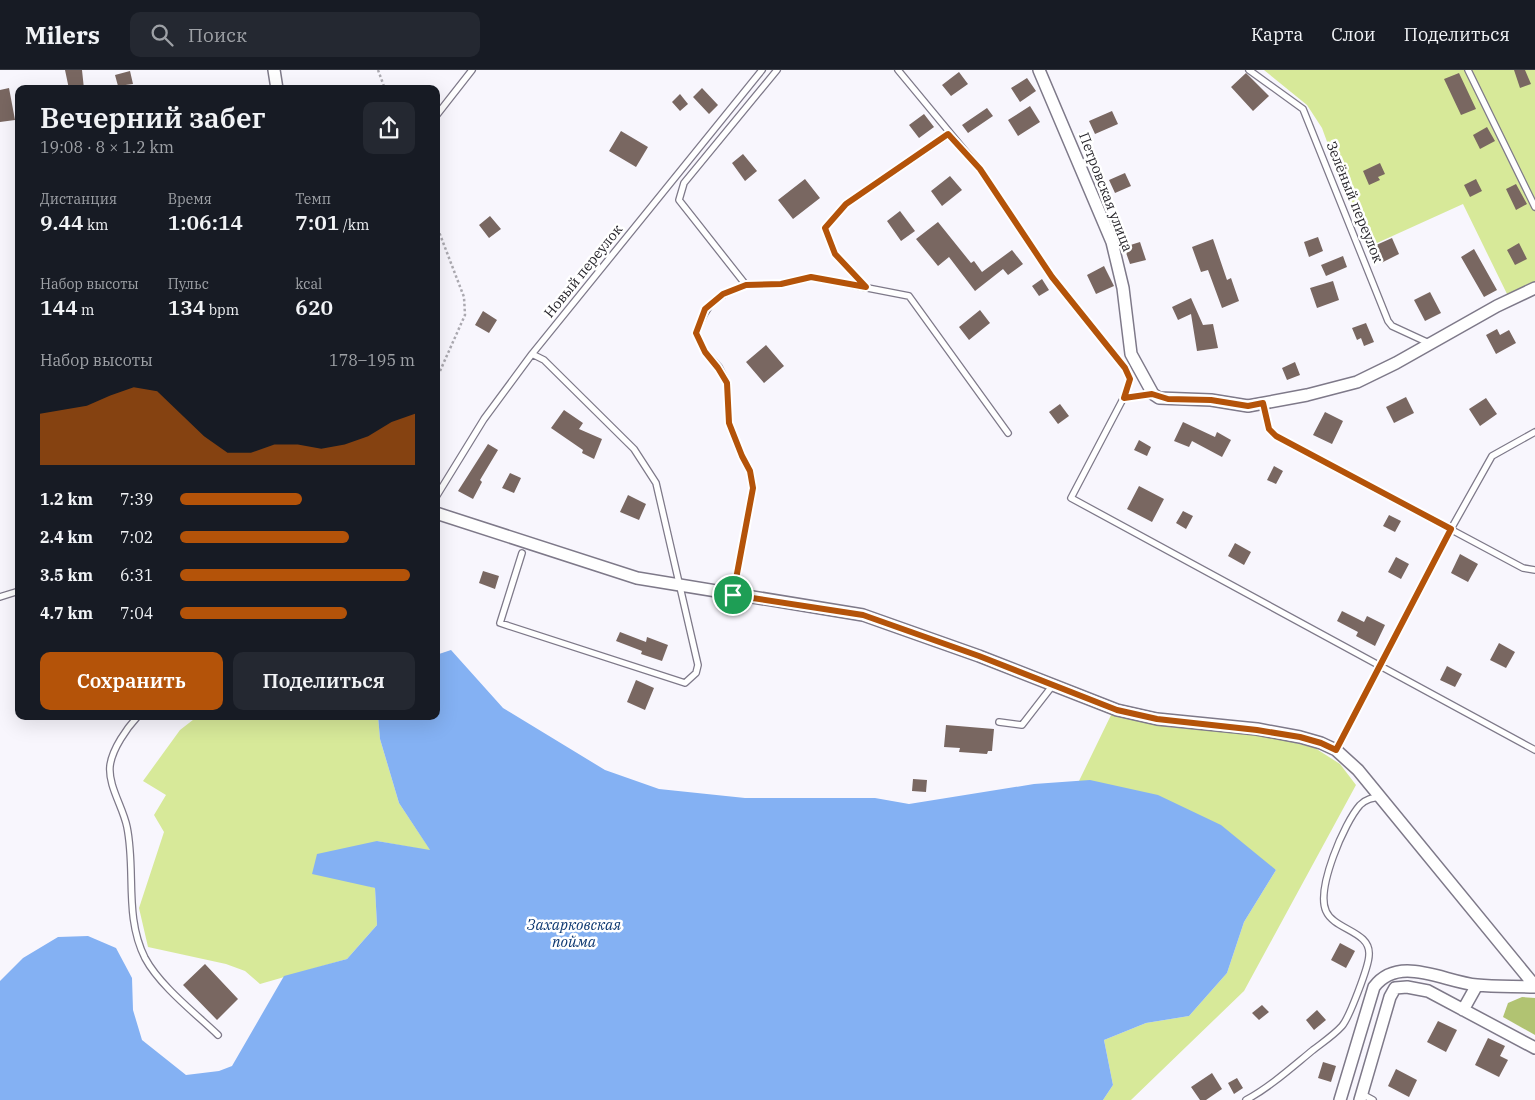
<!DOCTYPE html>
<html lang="ru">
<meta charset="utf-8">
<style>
body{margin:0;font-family:"IBM Plex Serif",serif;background:#242831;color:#f1f3f6;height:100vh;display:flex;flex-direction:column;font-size:19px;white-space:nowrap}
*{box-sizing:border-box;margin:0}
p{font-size:16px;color:#9ea1a6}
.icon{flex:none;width:28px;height:28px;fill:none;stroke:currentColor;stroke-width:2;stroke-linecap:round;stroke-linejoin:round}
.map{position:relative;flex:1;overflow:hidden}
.panel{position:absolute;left:15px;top:15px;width:425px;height:635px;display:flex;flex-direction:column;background:#171b24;border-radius:10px;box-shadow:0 5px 20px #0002}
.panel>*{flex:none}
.pin{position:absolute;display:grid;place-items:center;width:42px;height:42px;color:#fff;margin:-21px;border:2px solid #fff;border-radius:50%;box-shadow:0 1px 5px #0007}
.round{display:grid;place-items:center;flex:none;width:52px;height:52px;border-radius:10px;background:#242831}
.overview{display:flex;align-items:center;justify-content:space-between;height:85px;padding:0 25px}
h1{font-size:28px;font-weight:600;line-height:38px}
.metrics{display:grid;grid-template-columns:repeat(3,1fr);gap:8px;height:85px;padding:5px 25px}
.metrics div{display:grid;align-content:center}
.metrics b{font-size:21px;font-weight:600}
.metrics small{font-size:14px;font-weight:400}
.metrics p{font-size:14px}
.chart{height:140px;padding:10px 25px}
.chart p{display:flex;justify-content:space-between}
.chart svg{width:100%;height:90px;margin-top:5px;fill:#b45309;opacity:.7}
.button{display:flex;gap:10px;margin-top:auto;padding:10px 25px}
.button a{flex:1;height:58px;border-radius:10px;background:#b45309;color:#fff;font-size:20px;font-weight:600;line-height:58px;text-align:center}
.button a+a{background:#242831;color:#f1f3f6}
ul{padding:0 25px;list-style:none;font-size:16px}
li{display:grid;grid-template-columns:80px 60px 1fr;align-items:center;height:38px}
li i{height:12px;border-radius:6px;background:#b45309}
header{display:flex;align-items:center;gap:30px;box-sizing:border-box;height:70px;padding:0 25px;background:#171b24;border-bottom:1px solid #363941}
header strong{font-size:24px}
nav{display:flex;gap:28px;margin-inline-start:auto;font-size:18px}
.search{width:350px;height:45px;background:#242831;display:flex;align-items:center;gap:12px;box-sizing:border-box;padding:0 18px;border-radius:10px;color:#9ea1a6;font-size:19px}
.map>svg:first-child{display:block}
.green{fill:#d7e999}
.forest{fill:#b1c372}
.water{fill:#84b1f3}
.building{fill:#796761}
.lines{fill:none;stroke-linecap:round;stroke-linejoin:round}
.lane-casing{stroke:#7e7989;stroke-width:8}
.street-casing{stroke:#7e7989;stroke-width:14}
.path{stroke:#aba9b0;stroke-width:2.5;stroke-dasharray:2.5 2.5;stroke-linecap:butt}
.lane{stroke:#fff;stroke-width:5.5}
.street{stroke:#fff;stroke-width:11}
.route-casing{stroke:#fff;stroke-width:10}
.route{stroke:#b45309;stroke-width:6}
.labels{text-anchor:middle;stroke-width:5;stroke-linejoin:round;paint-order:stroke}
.street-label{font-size:14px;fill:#27252b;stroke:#fff}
.water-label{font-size:15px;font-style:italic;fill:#0d3871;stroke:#fff}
</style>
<header>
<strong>Milers</strong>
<div class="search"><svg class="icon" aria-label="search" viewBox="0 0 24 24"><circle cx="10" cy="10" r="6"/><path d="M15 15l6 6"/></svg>Поиск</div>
<nav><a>Карта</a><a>Слои</a><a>Поделиться</a></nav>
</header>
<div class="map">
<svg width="1535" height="1030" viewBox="0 0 1535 1030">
<rect width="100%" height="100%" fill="#f8f6fd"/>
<path class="green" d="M1264,0H1535V214L1508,226L1463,134L1366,178L1322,58L1307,35Z
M1112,643L1168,657L1264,665L1315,678L1340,694L1356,715L1244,921L1131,1030H1103L1113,1015L1104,970L1146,953L1189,946L1227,903L1244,852L1276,800L1079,711Z
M198,646H378L380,669L399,733L431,781L377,771L355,812L375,818L377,855L347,889L260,914L245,901L226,894L148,877L139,838L164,762L154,745L166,725L143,711L180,660Z"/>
<path class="forest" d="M1522,927L1535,928V965L1503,947L1508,933Z"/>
<path class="water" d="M451,580L503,638L605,700L659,719L745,728H875L909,734L1034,714L1090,710L1158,725L1221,755L1276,800L1244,852L1227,903L1189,946L1146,953L1104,970L1113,1015L1103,1030H0V911L23,888L58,867L88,866L116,878L132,908L133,940L142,970L186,1005L219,1001L232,996L284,906L347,889L377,855L375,818L312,804L317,784L377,771L430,780L399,733L380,669L378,646H436V585Z"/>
<path class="building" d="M65,0H82L84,19H69Z
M1514,0H1525L1531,14L1520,18Z
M130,1L133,14L118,16L115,5Z
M959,2L968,14L951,26L942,15Z
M1246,3L1269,26L1253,41L1231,17Z
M1459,3L1476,39L1461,45L1444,9Z
M1027,8L1036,21L1020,32L1011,18Z
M9,18L15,50L0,52V20Z
M702,18L718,35L709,44L693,27Z
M680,24L688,34L680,41L672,32Z
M1030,36L1040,52L1018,66L1008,50Z
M987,38L993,46L968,63L962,55Z
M1112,41L1118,54L1095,64L1089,51Z
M924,44L934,57L919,68L909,55Z
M1487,57L1495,71L1480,79L1473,65Z
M621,61L648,77L636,97L609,81Z
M743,84L757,101L745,111L732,93Z
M1380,93L1385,104L1378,107L1380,110L1369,115L1363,101Z
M1125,103L1131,116L1115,123L1109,110Z
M950,106L962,120L942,136L931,121Z
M805,109L820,128L793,149L778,130Z
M1476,109L1482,121L1470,127L1464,115Z
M1516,114L1527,134L1516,140L1506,119Z
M900,141L915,161L901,171L887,151Z
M490,146L501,159L489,168L479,155Z
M938,152L971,193L974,191L982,202L1012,180L1023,194L1008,205L1003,199L975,221L949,187L938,196L916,169Z
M1318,167L1323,181L1309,187L1304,172Z
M1392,168L1399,184L1381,193L1374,176Z
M1213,169L1227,210L1231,208L1239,231L1222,238L1208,200L1201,202L1192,177Z
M1140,172L1146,190L1130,194L1124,177Z
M1519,173L1527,189L1515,195L1507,180Z
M1474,179L1497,220L1484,227L1461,187Z
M1343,186L1347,197L1326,206L1321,195Z
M1104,196L1114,216L1096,224L1087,205Z
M1042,209L1049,220L1039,226L1032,216Z
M1333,211L1339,230L1317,238L1310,218Z
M1430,222L1441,243L1425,251L1414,230Z
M1191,228L1203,255L1213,254L1218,278L1197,281L1191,244L1178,250L1172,237Z
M980,240L990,253L969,270L959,257Z
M483,241L497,250L489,263L475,255Z
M1366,253L1374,272L1364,276L1361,268L1357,270L1352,258Z
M1497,259L1500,265L1509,260L1516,273L1496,284L1486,265Z
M766,275L784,296L764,313L746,292Z
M1295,292L1300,305L1287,310L1282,298Z
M1406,327L1414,343L1394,353L1386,337Z
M1486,328L1497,344L1480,356L1469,339Z
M1060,334L1069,346L1058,354L1049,342Z
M564,340L583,353L579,359L602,369L594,389L582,383L583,380L551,358Z
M1325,342L1343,351L1332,374L1313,365Z
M1183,352L1215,367L1217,362L1231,370L1222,387L1192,371L1189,377L1174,371Z
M1139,370L1151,377L1147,386L1134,380Z
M488,374L498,380L480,410L482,412L473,429L458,421Z
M1274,396L1283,401L1276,414L1267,410Z
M510,403L521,408L514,423L502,418Z
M1139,416L1164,429L1152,452L1127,439Z
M628,425L646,434L639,450L620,442Z
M1183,441L1193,446L1186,459L1176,453Z
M1389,445L1401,451L1395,462L1383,456Z
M1235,473L1251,482L1244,495L1228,486Z
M1460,484L1478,494L1468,512L1451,503Z
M1396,487L1409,494L1401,509L1388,502Z
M483,501L499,506L495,519L479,513Z
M1342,541L1364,552L1367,546L1385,555L1375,576L1356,566L1358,562L1337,551Z
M620,562L646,572L647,567L668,575L662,591L641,584L642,581L616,571Z
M1499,573L1515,582L1506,598L1490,590Z
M1447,596L1462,604L1455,617L1440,610Z
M636,610L654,618L645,640L627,632Z
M946,655L994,659L992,681H988L987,684L959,682L960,678L944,677Z
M913,709L927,710L926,722L912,721Z
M1340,873L1355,881L1346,898L1331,890Z
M205,894L238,929L217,950L183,915Z
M1262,935L1269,942L1259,950L1252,943Z
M1317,940L1326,950L1314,960L1306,950Z
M1438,951L1457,960L1446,982L1427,972Z
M1488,968L1505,976L1500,986L1508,990L1499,1007L1475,995Z
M1323,992L1336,996L1331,1012L1318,1008Z
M1396,999L1417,1010L1409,1027L1388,1016Z
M1212,1003L1222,1019L1206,1030H1200L1191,1017Z
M1237,1008L1243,1018L1234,1024L1228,1013Z"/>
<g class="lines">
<defs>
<path id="lane" d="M898,0L980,99L1052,207L1125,298L1130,309L1124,327L1071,428L1535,680
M1249,0L1303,39L1388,251L1392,256L1431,274
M1468,0L1535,137
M436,46L472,0
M746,215L781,214L811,207L909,226L1008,363
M866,217L835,184L825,158L846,134L949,64
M1124,327L1153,324
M1263,333L1269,359L1276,366L1523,498L1535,500
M436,427L484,349L532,284L762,0
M522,483L500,553L685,613L696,603L698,595L656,413L634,379L544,290L532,284
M733,525L753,418L750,401L742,386L729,353L727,313L719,297L705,282L696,263C708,231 714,227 746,215L679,130L684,113L777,0
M0,527L19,521
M138,646C127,658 112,679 110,696C108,716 123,737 127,757C136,801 124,846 145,888C160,916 195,943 218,965
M999,652L1022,655L1053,615
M1336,680L1451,459L1492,386L1535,362
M1362,1024L1373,1030
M1246,1030C1270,1017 1291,998 1313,980C1322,973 1334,965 1342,956C1349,948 1369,896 1369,885C1371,861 1334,860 1326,841C1316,819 1344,753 1360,735C1366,729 1372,728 1380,727"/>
<path id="street" d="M274,0L277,19
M1039,0L1112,172L1123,218L1131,284L1153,324L1159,328L1211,330L1248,336L1307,325L1357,312L1396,293L1497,236L1535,218
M436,443L637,508L863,545L979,586L1117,640L1157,649L1257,659L1300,667L1321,673L1336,680L1358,700L1535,916
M1463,940L1477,915
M1340,1030L1374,917C1399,884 1444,912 1477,915C1496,917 1516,916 1535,917
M1360,1030L1390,927L1395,918L1407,917L1428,921L1535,978"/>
</defs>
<use href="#lane" class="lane-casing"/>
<use href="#street" class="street-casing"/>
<path class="path" d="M378,0L385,19
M436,154L464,227L465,245L436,310"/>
<use href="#lane" class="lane"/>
<use href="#street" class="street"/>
</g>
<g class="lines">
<defs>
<path id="route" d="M948,64L980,99L1052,207L1125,298L1130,309L1124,328L1152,324L1168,329L1211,330L1248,336L1263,333L1269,359L1276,366L1451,459L1336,680L1321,673L1300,667L1257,660L1157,649L1117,640L979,586L863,545L733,525L753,418L750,401L742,386L729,353L727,313L718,298L705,282L696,263L705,239L723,224L746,215L781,214L811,207L866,217L835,184L825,158L846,134Z"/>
</defs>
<use href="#route" class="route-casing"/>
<use href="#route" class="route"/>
</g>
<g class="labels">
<g class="street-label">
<text transform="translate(1106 122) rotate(69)" y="5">Петровская улица</text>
<text transform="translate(1355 132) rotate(68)" y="5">Зелёный переулок</text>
<text transform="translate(583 201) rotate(-51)" y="5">Новый переулок</text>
</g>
<g class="water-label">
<text x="574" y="860">Захарковская<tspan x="574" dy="17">пойма</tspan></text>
</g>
</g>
</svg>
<div class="pin" style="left:733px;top:525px;background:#1e9e55"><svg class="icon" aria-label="arrive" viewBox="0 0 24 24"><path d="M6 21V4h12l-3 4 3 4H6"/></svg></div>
<section class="panel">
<div class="overview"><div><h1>Вечерний забег</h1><p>19:08 · 8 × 1.2 km</p></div><a class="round"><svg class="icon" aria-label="share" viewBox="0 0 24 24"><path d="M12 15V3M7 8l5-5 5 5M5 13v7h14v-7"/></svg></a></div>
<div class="metrics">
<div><p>Дистанция</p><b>9.44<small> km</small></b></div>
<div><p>Время</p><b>1:06:14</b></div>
<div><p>Темп</p><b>7:01<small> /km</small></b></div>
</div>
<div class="metrics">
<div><p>Набор высоты</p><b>144<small> m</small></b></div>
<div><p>Пульс</p><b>134<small> bpm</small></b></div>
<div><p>kcal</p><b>620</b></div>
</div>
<div class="chart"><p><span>Набор высоты</span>178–195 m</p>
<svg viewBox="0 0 160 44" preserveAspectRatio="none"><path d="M0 44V19L10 17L20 15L30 10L40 6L50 8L60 19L70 30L80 38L90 38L100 34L110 34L120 36L130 34L140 30L150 23L160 19V44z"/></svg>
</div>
<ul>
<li><b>1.2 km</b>7:39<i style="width:52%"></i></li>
<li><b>2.4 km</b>7:02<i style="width:72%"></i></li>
<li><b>3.5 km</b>6:31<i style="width:98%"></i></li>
<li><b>4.7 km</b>7:04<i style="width:71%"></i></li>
</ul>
<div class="button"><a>Сохранить</a><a>Поделиться</a></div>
</section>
</div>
